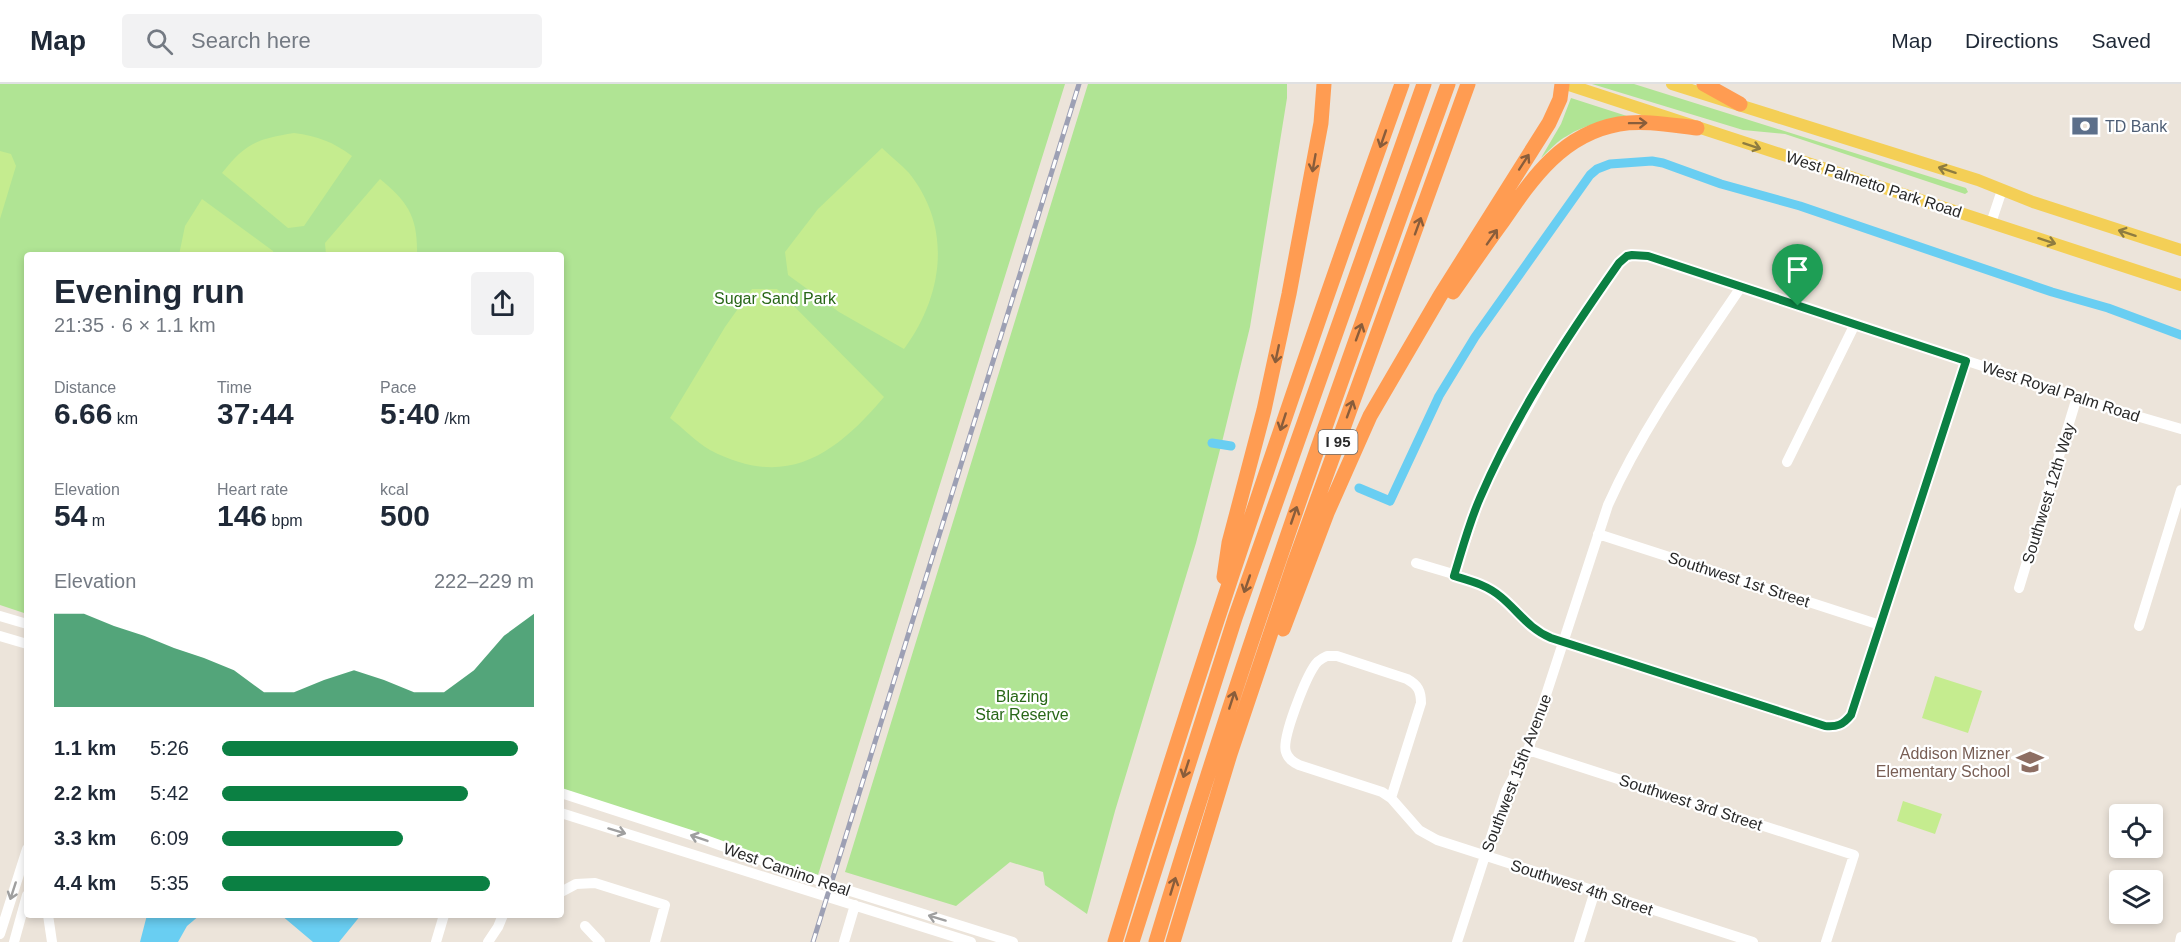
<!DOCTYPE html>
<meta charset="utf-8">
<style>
body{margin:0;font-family:Helvetica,sans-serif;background:#f2f2f3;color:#1f2937;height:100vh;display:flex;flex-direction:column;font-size:22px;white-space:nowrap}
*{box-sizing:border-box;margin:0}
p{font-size:20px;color:#747a83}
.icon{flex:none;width:33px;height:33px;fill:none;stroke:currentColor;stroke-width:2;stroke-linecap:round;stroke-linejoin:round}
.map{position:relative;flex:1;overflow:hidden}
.sheet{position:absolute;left:24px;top:168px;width:540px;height:666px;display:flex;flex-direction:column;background:#fff;border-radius:6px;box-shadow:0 3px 9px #0003}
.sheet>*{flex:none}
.tools{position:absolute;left:2109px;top:720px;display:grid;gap:12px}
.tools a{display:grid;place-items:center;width:54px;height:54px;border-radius:6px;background:#fff;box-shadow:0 3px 9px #0003;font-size:30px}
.pin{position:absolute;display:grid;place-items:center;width:51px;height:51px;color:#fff;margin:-62px -26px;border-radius:50% 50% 50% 0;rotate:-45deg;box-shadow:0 0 6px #0007}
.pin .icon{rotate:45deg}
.round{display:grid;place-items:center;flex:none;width:63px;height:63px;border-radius:6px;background:#f2f2f3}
.headline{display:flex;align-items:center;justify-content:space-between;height:102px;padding:0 30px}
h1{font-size:33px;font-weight:800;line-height:45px}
.stats{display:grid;grid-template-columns:repeat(3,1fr);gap:9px;height:102px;padding:6px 30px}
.stats div{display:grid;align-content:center}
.stats b{font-size:30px;font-weight:800}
.stats small{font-size:16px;font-weight:400}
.stats p{font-size:16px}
.chart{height:168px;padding:12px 30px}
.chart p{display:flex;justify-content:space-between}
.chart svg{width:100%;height:108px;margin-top:6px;fill:#0b8043;opacity:.7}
ul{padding:0 30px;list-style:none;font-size:20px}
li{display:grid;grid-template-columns:96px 72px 1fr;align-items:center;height:45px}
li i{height:15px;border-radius:8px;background:#0b8043}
header{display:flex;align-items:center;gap:36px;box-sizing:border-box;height:84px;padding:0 30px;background:#fff;border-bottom:2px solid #e0e1e3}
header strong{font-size:28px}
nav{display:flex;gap:33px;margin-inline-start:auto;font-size:21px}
.search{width:420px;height:54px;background:#f2f2f3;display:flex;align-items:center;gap:15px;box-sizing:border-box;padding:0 21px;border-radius:6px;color:#747a83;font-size:22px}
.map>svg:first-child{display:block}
.green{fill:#b0e494}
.pitch{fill:#c5ec8f}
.water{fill:#69cef2}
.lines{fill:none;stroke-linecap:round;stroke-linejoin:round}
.canal{stroke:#69cef2;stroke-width:9}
.minor{stroke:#fff;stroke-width:10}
.major{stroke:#f4cf56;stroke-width:12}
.highway{stroke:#ff9c52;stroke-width:15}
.rail-casing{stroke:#9da0b4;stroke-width:5}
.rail{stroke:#fff;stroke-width:3;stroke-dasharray:9;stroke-linecap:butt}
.oneway{stroke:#895d3b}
.oneway2{stroke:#8e7c40}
.oneway3{stroke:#9f9f9f}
.route-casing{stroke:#fff;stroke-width:12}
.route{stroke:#0b8043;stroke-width:8}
.labels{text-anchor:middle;stroke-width:4.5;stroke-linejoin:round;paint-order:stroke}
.shield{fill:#fff;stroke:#696969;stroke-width:1.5}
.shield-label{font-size:15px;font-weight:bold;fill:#292929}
.service-label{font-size:16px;fill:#4e5e75;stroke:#fff;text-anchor:start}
.street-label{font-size:16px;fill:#292929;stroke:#fff}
.park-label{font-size:16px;fill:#286717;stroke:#fff}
.education-label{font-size:16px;fill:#785e54;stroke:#fff;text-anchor:end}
</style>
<header>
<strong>Map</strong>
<div class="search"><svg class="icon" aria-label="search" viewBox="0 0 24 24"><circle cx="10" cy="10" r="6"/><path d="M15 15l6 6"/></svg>Search here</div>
<nav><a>Map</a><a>Directions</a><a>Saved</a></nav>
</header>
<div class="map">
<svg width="2181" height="858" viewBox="0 0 2181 858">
<rect width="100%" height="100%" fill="#ece4da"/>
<path class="green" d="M0,0H1065L818,791L561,706V171H27V530L0,521Z
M1088,0H1287V14L1250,243L1223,354L1196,459L1115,727L1087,830L1045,801L1043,788L1010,778L956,822L845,788Z
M1592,0H1634L1966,104L1968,108L1965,110L1785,50L1743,46Z
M1571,14L1630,33C1608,36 1585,40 1567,52C1557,57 1549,67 1541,74L1561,40Z"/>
<path class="pitch" d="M294,49C318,52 333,58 352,72L304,142L288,144L222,89C246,59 257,55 294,49Z
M882,64C890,72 901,80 909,89C953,144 943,212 904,265L839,228L788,191L785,168L818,125Z
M0,67L11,70L16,82L0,135Z
M380,95C408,118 418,133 417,171H326L325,159Z
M202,115L273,167L274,171H179L185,142Z
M752,205H777L884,313C835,371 786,406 710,366C696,358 683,344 670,334L725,243Z
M1935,592L1982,607L1968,649L1922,634Z
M1903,717L1942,730L1935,750L1897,737Z"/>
<path class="water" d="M147,831H200L187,842L178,858H140Z
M281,831H361L339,858H313Z"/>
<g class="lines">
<path class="canal" d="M1212,359L1231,362
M1359,404L1390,417L1439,312L1475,253L1590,91L1597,85L1610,80L1652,77L1663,79L1721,100L1800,122L2052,208L2108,224L2181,251"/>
<path class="minor" d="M1991,139L2002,106
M1787,378L1855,240
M1598,450L1880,541
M1416,479C1441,487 1470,493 1492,507C1515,521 1525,543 1551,554L1825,642C1837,643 1843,641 1851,631L1966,277
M1454,491L1479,417L1490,392L1564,258L1619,179C1629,170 1636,171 1649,172L2116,326L2181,345
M2019,504L2077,313
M0,532L27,540
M2139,542L2181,406
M0,552L27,560
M1327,572H1337L1407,595C1418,601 1421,607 1421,619L1391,714L1382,708L1299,681C1293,678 1288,675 1286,668C1281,655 1305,597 1313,584C1316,578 1320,575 1327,572Z
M1528,666L1854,771L1826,858
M561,709L697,753L831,801L1013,858
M1391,714L1419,746L1437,756L1753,858
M561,729L971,858
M561,808L576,800L595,799L665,821L655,858
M48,831L52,858
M585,842L600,858
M0,850L27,765
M14,858L27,811
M436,858L444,831
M488,858L498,843L503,831
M844,858L855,821
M1457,858L1506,707L1528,666L1608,421C1643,343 1693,274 1741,203
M1579,858L1595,807
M2180,858L2181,853"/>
<path class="major" d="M1566,0L2181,201
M1672,0L1978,96L2033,118L2181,166"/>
<path class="highway" d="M1704,0L1740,20
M1453,208C1470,184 1486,160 1503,137C1533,93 1563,50 1619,40C1644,36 1671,41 1697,44
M1224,493L1229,459L1264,326L1289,210L1321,39L1324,0
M1283,545L1327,429L1370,332L1440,212L1549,39L1560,15L1562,0
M1115,858C1203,569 1300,284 1402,0
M1132,858L1235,534L1424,0
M1156,858C1243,568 1345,284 1448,0
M1173,858L1230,670L1295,477L1468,0"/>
<defs>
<path id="rail" d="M813,858L1079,0"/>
</defs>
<use href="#rail" class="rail-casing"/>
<use href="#rail" class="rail"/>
</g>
<defs><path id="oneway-shaft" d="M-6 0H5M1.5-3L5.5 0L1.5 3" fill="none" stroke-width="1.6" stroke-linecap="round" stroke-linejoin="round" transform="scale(1.5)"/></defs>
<g class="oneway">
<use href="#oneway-shaft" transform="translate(1638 39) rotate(-1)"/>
<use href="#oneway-shaft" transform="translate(1383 55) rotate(109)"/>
<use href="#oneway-shaft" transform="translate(1524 78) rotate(-57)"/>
<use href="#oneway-shaft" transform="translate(1314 79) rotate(100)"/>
<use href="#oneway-shaft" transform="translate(1418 142) rotate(-70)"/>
<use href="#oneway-shaft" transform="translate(1492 153) rotate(-55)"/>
<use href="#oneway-shaft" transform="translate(1359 248) rotate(-70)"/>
<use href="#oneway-shaft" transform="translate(1277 270) rotate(102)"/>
<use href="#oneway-shaft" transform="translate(1350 325) rotate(-70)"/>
<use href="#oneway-shaft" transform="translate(1283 338) rotate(108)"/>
<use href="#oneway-shaft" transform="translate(1294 431) rotate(-71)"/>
<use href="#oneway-shaft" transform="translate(1247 500) rotate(109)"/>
<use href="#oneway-shaft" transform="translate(1232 616) rotate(-72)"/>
<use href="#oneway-shaft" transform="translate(1186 685) rotate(108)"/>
<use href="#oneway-shaft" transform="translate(1173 802) rotate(-73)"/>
</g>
<g class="oneway2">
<use href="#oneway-shaft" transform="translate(1752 62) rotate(18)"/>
<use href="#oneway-shaft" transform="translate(1947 86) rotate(-162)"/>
<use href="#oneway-shaft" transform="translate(2127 149) rotate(-162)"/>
<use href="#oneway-shaft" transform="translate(2047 157) rotate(18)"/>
</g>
<g class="oneway3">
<use href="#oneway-shaft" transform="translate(617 747) rotate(17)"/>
<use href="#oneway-shaft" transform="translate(699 754) rotate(-161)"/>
<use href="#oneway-shaft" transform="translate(13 807) rotate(108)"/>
<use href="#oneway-shaft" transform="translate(937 834) rotate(-163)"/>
</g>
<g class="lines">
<defs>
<path id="route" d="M1632,171L1648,172L1966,277L1851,631C1843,641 1837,643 1825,642L1551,554C1529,545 1518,527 1501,513C1487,501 1471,497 1454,492C1462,466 1469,439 1480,414C1516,330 1567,253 1619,179L1627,172Z"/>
</defs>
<use href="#route" class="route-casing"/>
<use href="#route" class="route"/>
</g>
<defs>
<symbol id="bank-bare" viewBox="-9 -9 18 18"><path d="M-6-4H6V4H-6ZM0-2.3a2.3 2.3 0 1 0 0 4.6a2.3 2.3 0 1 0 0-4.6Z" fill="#5c6f8a" stroke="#fff" stroke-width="2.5" paint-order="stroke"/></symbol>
<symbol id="school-bare" viewBox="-9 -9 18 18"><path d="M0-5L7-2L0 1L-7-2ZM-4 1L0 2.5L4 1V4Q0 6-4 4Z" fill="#8d6e63" stroke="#fff" stroke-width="2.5" paint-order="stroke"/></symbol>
</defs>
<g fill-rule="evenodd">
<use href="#bank-bare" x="2066" y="23" width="38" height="38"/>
<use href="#school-bare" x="2011" y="659" width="38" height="38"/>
</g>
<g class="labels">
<rect class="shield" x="1318.5" y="346" width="39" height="24" rx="4.5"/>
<g class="shield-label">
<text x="1338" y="363">I 95</text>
</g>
<g class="service-label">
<text x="2105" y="48">TD Bank</text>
</g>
<g class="street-label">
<text transform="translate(1874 100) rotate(18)" y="6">West Palmetto Park Road</text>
<text transform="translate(2061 307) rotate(18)" y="6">West Royal Palm Road</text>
<text transform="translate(2048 409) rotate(-73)" y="6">Southwest 12th Way</text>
<text transform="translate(1739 495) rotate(18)" y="6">Southwest 1st Street</text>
<text transform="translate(1516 689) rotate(-69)" y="6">Southwest 15th Avenue</text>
<text transform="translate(1691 718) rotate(18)" y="6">Southwest 3rd Street</text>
<text transform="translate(787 785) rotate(19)" y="6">West Camino Real</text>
<text transform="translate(1582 803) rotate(18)" y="6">Southwest 4th Street</text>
</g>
<g class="park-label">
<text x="775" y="220">Sugar Sand Park</text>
<text x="1022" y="618">Blazing<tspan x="1022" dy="18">Star Reserve</tspan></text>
</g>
<g class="education-label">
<text x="2010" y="675">Addison Mizner<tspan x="2010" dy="18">Elementary School</tspan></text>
</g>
</g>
</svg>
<div class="tools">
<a><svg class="icon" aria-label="locate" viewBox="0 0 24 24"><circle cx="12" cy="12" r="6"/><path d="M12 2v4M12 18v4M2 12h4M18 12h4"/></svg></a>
<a><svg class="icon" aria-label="layers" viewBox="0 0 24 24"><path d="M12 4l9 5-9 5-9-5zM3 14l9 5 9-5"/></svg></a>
</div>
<div class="pin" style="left:1798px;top:222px;background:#1e9e55"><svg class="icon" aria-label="arrive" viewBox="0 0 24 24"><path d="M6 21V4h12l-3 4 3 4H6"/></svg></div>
<section class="sheet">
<div class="headline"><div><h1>Evening run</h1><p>21:35 · 6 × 1.1 km</p></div><a class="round"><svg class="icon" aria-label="share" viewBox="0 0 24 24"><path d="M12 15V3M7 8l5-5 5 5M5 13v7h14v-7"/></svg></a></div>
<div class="stats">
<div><p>Distance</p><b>6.66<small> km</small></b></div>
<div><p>Time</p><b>37:44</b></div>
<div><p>Pace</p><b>5:40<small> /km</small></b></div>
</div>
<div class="stats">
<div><p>Elevation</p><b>54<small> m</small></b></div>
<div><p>Heart rate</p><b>146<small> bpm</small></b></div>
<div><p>kcal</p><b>500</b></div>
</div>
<div class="chart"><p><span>Elevation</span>222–229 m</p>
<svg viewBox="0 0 160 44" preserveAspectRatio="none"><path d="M0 44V6L10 6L20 11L30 15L40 20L50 24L60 29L70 38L80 38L90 33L100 29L110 33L120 38L130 38L140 29L150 15L160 6V44z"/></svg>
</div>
<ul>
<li><b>1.1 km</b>5:26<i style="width:95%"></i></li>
<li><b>2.2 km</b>5:42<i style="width:79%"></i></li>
<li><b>3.3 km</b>6:09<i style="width:58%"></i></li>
<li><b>4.4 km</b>5:35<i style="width:86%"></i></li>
</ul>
</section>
</div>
